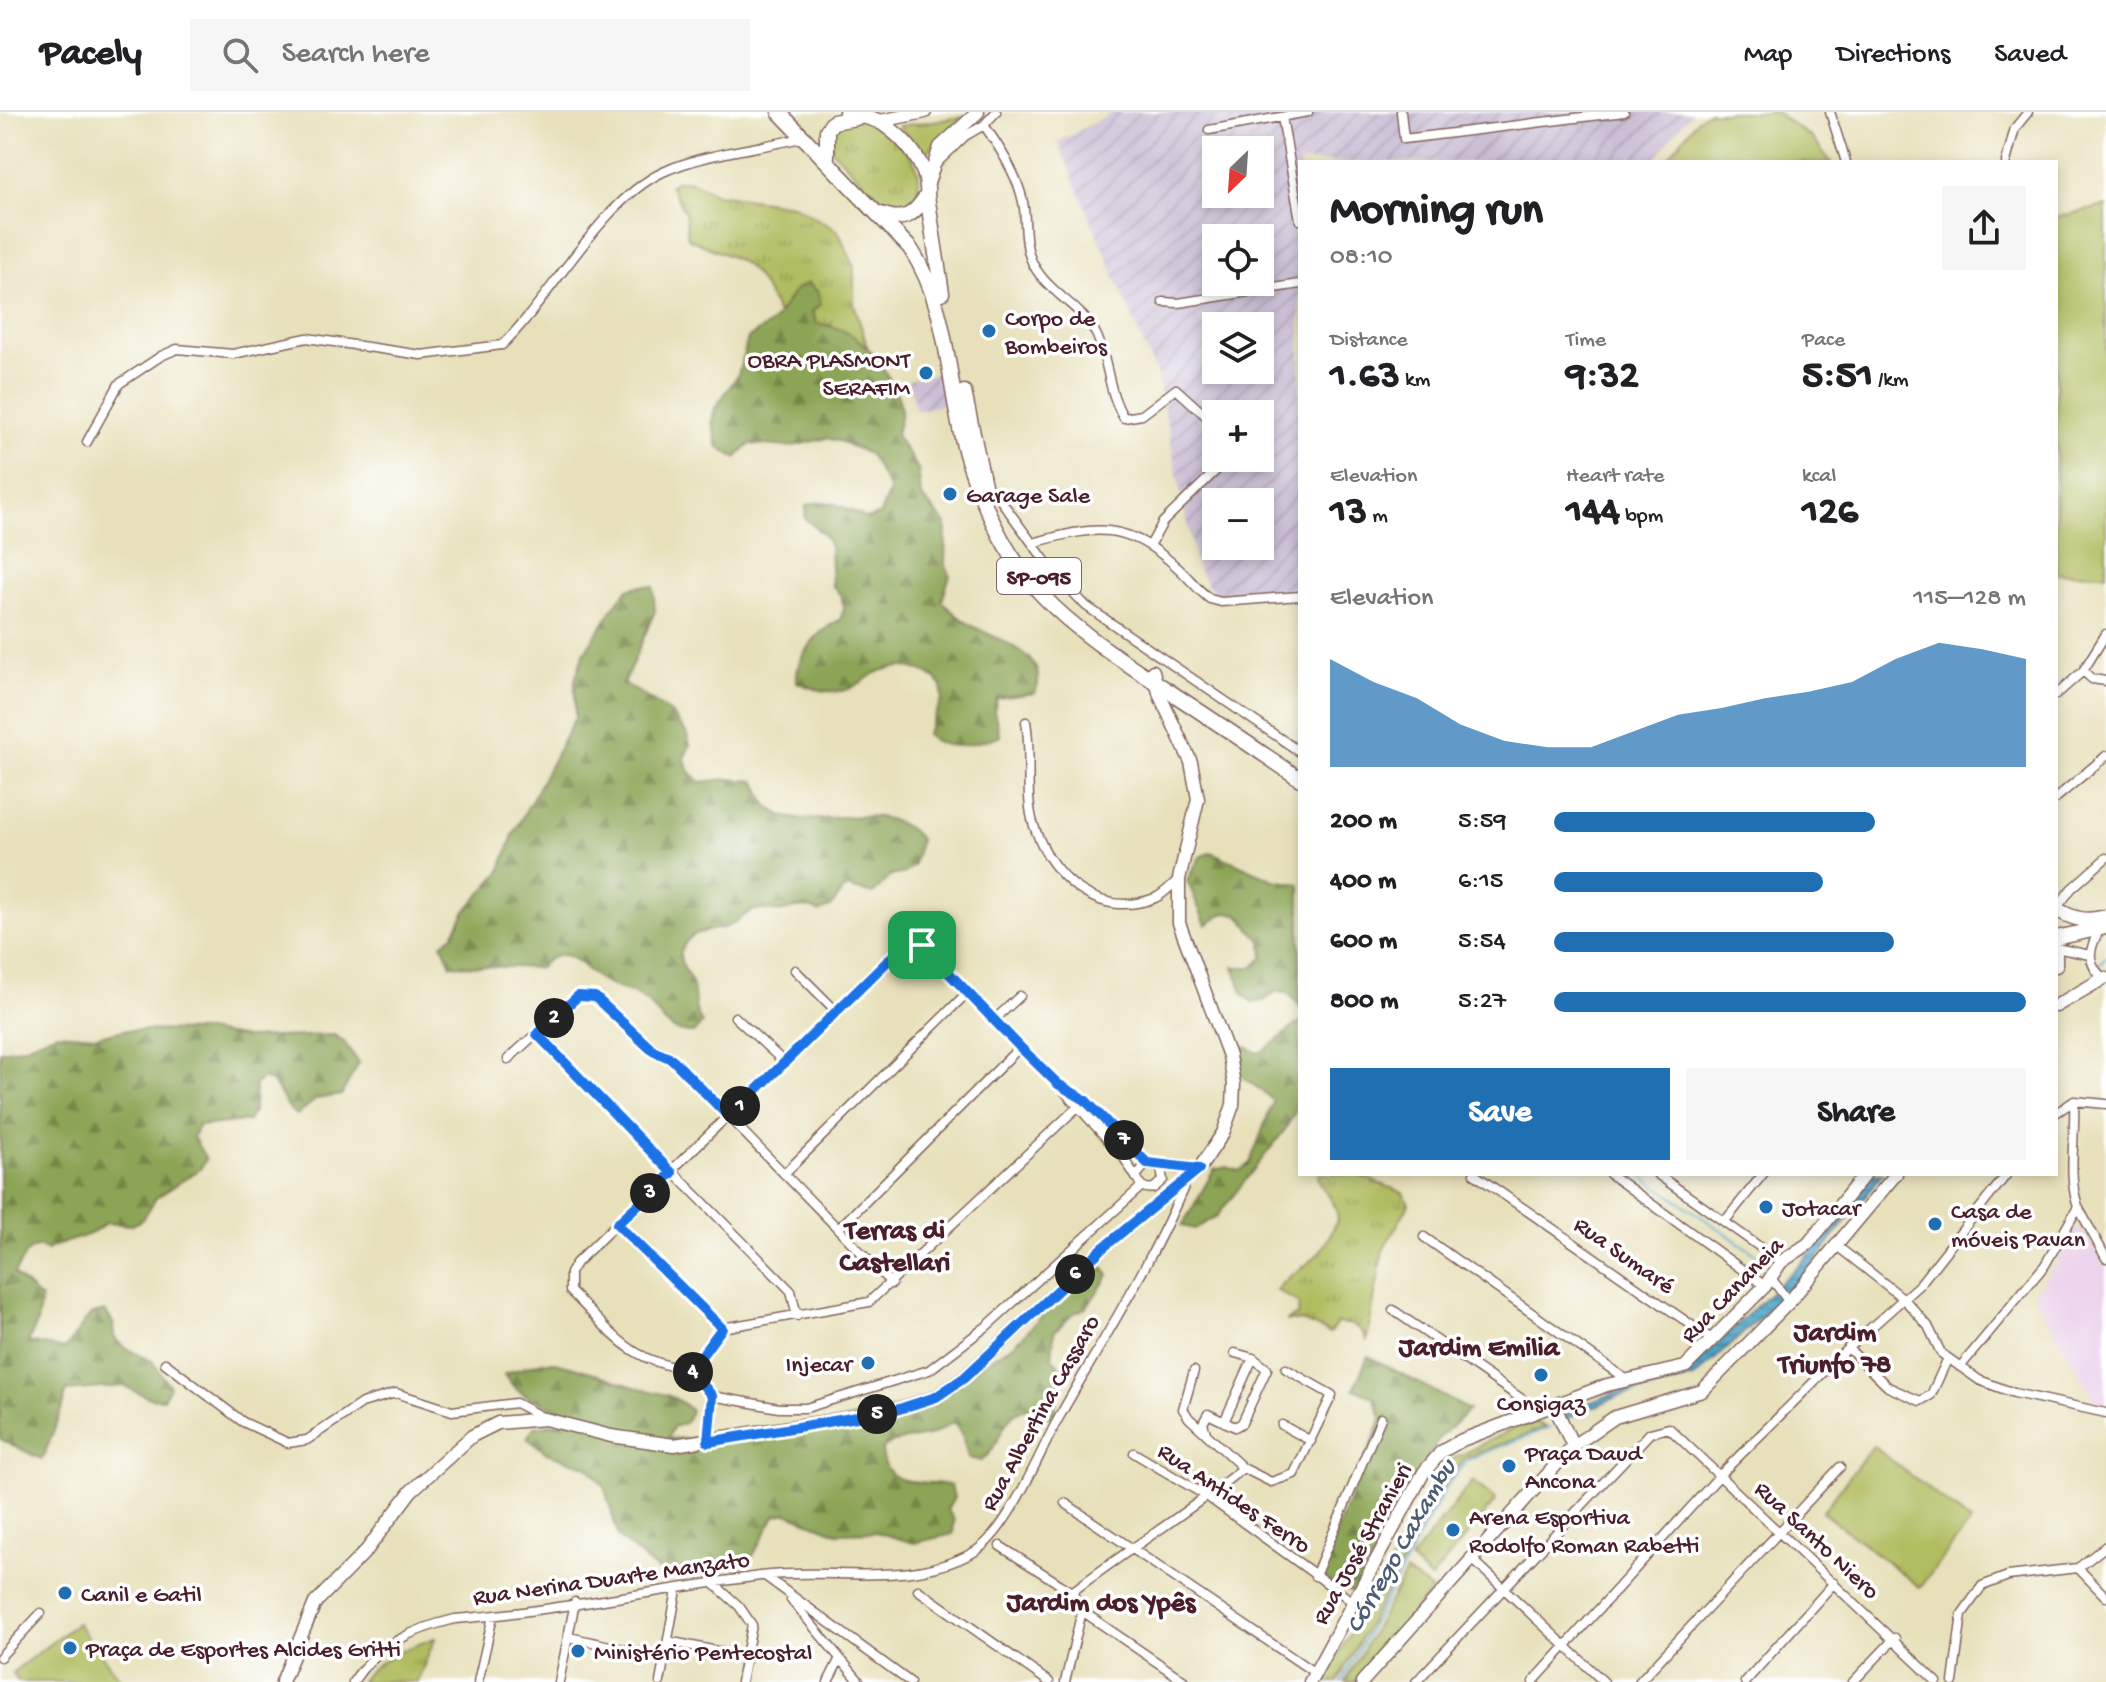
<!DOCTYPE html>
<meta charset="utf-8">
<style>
body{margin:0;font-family:"Gochi Hand",sans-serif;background:#f6f6f6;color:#202124;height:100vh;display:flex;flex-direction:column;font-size:30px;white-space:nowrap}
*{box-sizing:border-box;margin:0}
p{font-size:26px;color:#757577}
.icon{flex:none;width:44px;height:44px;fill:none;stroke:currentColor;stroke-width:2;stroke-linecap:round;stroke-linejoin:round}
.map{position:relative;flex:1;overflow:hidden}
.sheet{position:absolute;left:1298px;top:48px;width:760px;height:1016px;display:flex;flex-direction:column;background:#fff;border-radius:0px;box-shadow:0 4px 12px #0003}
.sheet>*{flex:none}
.needle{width:52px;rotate:205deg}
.tools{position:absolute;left:1202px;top:24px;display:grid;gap:16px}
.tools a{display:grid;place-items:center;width:72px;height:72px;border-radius:0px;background:#fff;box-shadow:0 4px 12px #0003;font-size:40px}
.pin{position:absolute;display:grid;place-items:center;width:68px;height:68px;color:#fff;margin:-34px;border-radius:16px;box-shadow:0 4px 12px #0006}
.km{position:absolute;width:40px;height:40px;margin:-20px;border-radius:50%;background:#222;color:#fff;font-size:22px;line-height:40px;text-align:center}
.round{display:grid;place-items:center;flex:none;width:84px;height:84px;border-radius:0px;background:#f6f6f6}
.head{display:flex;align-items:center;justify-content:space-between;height:136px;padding:0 32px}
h1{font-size:44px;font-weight:800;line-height:60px}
.stats{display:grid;grid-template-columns:repeat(3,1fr);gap:12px;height:136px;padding:8px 32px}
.stats div{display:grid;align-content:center}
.stats b{font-size:40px;font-weight:800}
.stats small{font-size:22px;font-weight:400}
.stats p{font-size:22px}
.chart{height:224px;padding:16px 32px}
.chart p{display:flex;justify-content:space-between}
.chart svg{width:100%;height:144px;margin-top:8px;fill:#1f6fb2;opacity:.7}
.button{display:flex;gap:16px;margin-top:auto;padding:16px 32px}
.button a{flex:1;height:92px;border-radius:0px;background:#1f6fb2;color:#fff;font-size:32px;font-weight:800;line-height:92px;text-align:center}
.button a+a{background:#f6f6f6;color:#202124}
ul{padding:0 32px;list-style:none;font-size:26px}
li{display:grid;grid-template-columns:128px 96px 1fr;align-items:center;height:60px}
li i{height:20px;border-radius:10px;background:#1f6fb2}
header{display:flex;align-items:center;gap:48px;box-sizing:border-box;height:112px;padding:0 40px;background:#fff;border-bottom:2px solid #e0e0e0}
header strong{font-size:38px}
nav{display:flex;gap:44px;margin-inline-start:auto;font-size:28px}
.search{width:560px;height:72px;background:#f6f6f6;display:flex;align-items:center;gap:20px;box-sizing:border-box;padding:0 28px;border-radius:0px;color:#757577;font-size:30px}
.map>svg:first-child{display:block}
.built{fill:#ebd1eb}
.industrial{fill:url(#industrial-furrows);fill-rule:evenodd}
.grass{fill:url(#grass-tufts);stroke:#7d6e44;stroke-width:2}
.forest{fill:url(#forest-firs);stroke:#6b6240;stroke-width:2}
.green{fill:#b0bc5e;stroke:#7d6e44;stroke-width:2}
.water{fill:url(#water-rules);stroke:#4b627a;stroke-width:2}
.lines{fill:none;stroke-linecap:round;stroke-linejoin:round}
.stream{stroke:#4ca6ca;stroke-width:2}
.street-casing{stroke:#81635d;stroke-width:11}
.secondary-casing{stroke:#81635d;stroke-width:15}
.primary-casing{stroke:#81635d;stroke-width:17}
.street{stroke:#fff;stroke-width:8}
.secondary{stroke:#fff;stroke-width:12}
.primary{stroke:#fff;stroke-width:14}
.route-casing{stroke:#fff;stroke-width:16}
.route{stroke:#1a73e8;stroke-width:10}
.poi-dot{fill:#1f6fb2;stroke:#fff;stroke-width:3}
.labels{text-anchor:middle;stroke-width:7;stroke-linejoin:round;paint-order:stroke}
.shield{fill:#fff;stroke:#80626b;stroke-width:2}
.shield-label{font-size:22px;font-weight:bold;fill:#4a1f2b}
.poi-label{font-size:24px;fill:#4a1f2b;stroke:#fff;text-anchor:start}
.street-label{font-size:24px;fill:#4a1f2b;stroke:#fff}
.water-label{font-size:26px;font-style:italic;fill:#4b5c73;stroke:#fff}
.quarter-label{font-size:28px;font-weight:bold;fill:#4a1f2b;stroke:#fff}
</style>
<header>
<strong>Pacely</strong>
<div class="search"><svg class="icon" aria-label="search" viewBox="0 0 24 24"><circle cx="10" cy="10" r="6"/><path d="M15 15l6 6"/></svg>Search here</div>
<nav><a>Map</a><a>Directions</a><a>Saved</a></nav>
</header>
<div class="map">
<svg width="2106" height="1570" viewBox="0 0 2106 1570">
<defs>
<pattern id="industrial-furrows" width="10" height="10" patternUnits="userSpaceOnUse" patternTransform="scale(2)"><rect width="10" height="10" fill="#cbbfd5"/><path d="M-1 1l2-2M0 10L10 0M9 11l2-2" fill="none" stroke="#b0a4b7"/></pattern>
<pattern id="grass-tufts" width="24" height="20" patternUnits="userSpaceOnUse" patternTransform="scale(2)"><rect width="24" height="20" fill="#b0bc5e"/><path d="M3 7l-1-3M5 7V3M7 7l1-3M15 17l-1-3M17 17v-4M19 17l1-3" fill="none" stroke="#91984e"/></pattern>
<pattern id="forest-firs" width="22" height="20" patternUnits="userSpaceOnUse" patternTransform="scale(2)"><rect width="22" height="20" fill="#8ca455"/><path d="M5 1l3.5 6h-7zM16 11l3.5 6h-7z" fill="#748547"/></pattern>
<pattern id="water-rules" width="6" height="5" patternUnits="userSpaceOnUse" patternTransform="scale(2)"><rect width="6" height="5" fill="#4ca6ca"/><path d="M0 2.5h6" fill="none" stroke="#4187a4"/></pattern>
</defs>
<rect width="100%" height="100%" fill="#fff"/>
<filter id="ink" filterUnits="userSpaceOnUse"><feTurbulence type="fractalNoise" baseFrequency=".0125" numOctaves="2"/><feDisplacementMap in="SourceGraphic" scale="16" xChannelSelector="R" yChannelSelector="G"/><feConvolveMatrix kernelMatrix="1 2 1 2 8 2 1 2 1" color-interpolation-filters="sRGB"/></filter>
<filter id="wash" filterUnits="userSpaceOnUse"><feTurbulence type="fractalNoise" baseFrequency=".006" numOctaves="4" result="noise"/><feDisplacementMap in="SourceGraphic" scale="32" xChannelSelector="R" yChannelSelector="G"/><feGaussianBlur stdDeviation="1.8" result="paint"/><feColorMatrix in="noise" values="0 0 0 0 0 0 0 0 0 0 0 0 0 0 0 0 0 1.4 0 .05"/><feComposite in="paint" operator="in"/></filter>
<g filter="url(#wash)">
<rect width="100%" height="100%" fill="#e7e0ba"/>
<path class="built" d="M2075,1116L2087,1123L2106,1156V1292L2096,1290L2033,1181L2057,1151Z"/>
<path class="industrial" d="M1114,0H1692L1652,50H1300V476L1220,483L1208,474L1196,453L1157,264L1058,30ZM1216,38H1260V82H1216ZM1216,126H1260V170H1216ZM1216,214H1260V258H1216ZM1216,302H1260V346H1216ZM1216,390H1260V434H1216Z
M939,261L946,292L916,299L908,268Z"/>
<path class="grass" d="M963,5L923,44L899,14Z
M863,6C894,27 934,47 913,91L900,96L883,91L832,38L831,23L837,10Z
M679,69L693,70L716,82L793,93L838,119L854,154V192L867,234L830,213L817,212L812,200L778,202C748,140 743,153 688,126L685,101L670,73Z
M1318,1062H1356L1404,1081L1409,1092L1383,1138L1367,1228C1361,1214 1352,1212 1337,1211L1330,1221L1302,1209H1286L1298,1203L1299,1191L1276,1178C1298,1152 1316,1156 1332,1119C1335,1114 1338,1107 1337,1101C1335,1085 1318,1077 1318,1062Z
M435,1526L417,1570H360C377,1545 408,1536 435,1526Z"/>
<path class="forest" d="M808,171L818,180L821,192L812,200L817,212C854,215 878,241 892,273C896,280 901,290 901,298C901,306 897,314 896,323L918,357L921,384L946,412L945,452L950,463L942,489C950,498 959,506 971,513C995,527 1053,543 1035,581L997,586L994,599L1000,624C973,631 950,643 926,623L942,587V574C925,553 898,550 874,562C865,567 856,575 846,578C830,582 812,577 797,570C795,544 817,519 840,508L844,496L841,483L832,474L830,434L824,423L805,406L806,394C829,383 847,398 868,407L880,402L890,378L869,342L842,330L827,326L789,335L750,332L736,346L718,335L712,309L715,296L738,263L748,226L772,211L795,178Z
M640,474H653L655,499L624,571L671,601L687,622L690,634L684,646L690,660L701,670L727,667L755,669C762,680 763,692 774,699C809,724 879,680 920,727L914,753L905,761L891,764L873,782L846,775L831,795L819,800C803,792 799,796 783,799C773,801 763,795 752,799C742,803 736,812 726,815C709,820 692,817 683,835C674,851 690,860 693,875C696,890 693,898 702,911L693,921C659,920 663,899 640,885C628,877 611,876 600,868C579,853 564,827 539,856L451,853L442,832L453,823L465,800L500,760L513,723L575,606V568L583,543L619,487L628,477Z
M1211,740L1274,768L1300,772V894L1287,880H1275L1265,888L1253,891L1243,882L1234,855H1254L1263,845L1262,830L1238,802L1225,801L1206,813L1187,768L1200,745Z
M1300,910V992L1284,1019L1217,1104L1195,1117L1182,1114L1214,1058L1227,1055L1239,1059L1250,1051L1273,990C1262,974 1245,972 1234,956L1237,943L1246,935L1258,941C1274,935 1285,919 1300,910Z
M125,918L205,919L246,926L334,923L344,930L359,951L341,983L316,987L297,1003C281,994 283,975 265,966L255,972L254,997L248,1009L198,1014L193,1025L206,1047L200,1057L156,1086L143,1107L132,1113L105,1111C91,1128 66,1126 47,1138L38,1134L27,1140L14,1162L41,1187L37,1211L28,1230L65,1237L90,1203L105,1199L113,1211L114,1225L123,1235L152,1249L170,1274L163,1287L150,1286L124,1274L66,1279C65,1290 47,1339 41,1347L0,1327V939L21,936L56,921L97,924Z
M1101,1154L1109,1163L1086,1196L1074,1201L1054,1220L1052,1246L1061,1256L1062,1269L1053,1280L1056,1292L1053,1305H1041L1030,1296C1000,1298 1004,1333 981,1349L968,1346L962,1321L954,1310L932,1323L894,1330L882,1337C885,1382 924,1365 951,1374L954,1386L947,1397L954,1408L953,1422L914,1431L876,1420L837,1421L787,1401L775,1404L748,1452L708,1460H660L619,1426L604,1374L588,1355L547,1341L527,1326L534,1315L560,1311L569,1302C545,1291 517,1286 504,1262L542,1250H555C580,1256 604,1264 628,1273C651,1281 673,1279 691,1299L685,1311L673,1315L668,1326L692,1327L704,1322L716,1326L770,1325L925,1289L1016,1231L1061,1184Z
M1368,1244L1469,1298L1440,1325L1353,1481L1318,1465L1382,1306L1374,1285L1354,1277Z"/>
<path class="green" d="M1709,0H1775L1811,25L1831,50H1665L1698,7Z
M2106,94V462L2056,461V105Z
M1536,1310L1546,1315L1465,1346L1445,1373L1337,1570H1322L1449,1349L1514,1316Z
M1873,1334L1971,1410L1920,1475L1822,1400Z
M1473,1369L1496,1388L1431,1467L1410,1448Z
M1406,1460L1432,1478L1355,1570H1345Z
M77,1511L122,1570H19L12,1561Z"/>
<path class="water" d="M1874,1062H1882L1813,1152L1777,1190L1694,1266L1616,1285L1566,1307L1564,1302C1588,1291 1614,1280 1640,1273C1659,1268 1677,1268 1693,1256L1806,1146Z"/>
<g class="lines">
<path class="stream" d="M2098,853L2106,845
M1639,1062L1767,1150
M1341,1570L1447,1374L1467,1348L1550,1315"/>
</g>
</g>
<g filter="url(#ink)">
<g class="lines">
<defs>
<path id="street" d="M996,0L984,13C1000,36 1018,64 1023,90C1027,109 1023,126 1030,145C1042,179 1083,193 1097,224C1109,251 1108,281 1124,306L1142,303L1176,277L1216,313
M1401,0L1404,27L1624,0
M1830,0L1846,50
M1282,5L1300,108
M1209,18L1308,0
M2006,50L2015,16L2028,0
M936,52L965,24L984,13
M1163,190L1178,191L1300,172
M87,330L119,272L161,244L177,237L233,242L307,226L421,243L502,233C552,185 601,89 663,60C708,40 758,37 805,25
M985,376L999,386L1052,458L1086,494L1300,640
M1033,431C1097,413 1126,409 1178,456C1189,466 1198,478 1210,487L1221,490L1300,484
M1151,432L1163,410L1229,346
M2083,559L2092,567L2106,569
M2056,583L2083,559L2106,522
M1026,610C1032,642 1024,685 1034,714C1052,765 1097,808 1155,786C1163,783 1172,773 1179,767
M2056,686L2106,644
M2056,797L2071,777L2106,746
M2100,817C2088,838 2086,852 2105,868
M2056,836L2090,843
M795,858L836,899
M735,905L784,950
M994,908L1020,884
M537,922L791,1179L797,1204
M508,947L578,884L595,885L653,939L672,947L892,1172
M1065,976L1085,988L1147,1051
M2056,1001L2074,989L2106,992
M1155,1052L1161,1057L1163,1068L1154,1076C1144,1078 1138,1073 1137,1063L1147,1051H1151L1176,1057H1199
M784,1062L967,881
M1474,1062L1713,1228
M1610,1062L1765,1174
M1657,1062L1781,1150
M2078,1095L2106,1146
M1725,1109L1763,1062
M617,1112L722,1216
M838,1117L1020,935
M1424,1125L1627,1268
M1837,1134L1904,1187L1928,1214L1941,1241L1979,1268L2014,1281L2106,1301
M1771,1166L1789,1190
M1393,1198L1539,1299
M1848,1236L1888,1275L1920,1289L1931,1283L1948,1246
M165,1251L243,1310L288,1331L307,1328L362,1291L396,1281L452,1299L516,1291L544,1306
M1960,1255L2045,1153L2078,1095C2067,1063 2076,1023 2074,989
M691,1258L722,1216L869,1190L1085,988
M1194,1259L1183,1297L1189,1306L1243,1356L1271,1370L1294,1362L1332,1283L1286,1257
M712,1284L779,1296H806L929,1258L987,1214L1142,1074
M1224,1310L1253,1246
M1282,1313L1311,1329
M1206,1321L1203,1311L1208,1302L1235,1315L1242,1311L1267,1257L1253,1246L1235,1241
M708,1329L712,1284L691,1258C627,1249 614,1222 570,1179V1161L576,1151L902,835L922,833L1058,972L1124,1046L1137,1067
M1134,1341L1208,1385L1353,1490
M1065,1391L1315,1561
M1000,1434L1072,1480L1082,1499L1186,1570
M1470,1445L1604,1570
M2078,1456L2106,1485
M765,1464L910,1570
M1315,1464L1381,1306
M713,1471L739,1494L752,1513L741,1570
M918,1478L1049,1570
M1072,1480C1128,1437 1188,1401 1243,1356
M791,1488L860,1570
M569,1525L665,1546
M668,1529L746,1545
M0,1545L41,1501
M353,1570C377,1533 413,1517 455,1507C557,1499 659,1477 760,1464C831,1455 909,1477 974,1440C1008,1420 1038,1344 1057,1309C1101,1230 1151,1153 1186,1070
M478,1570L493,1504
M559,1570L575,1490
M660,1570L677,1478
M828,1570L839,1548
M1065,1570L1082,1499
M1416,1570L1650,1321L1669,1316L1937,1570
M1533,1570L1721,1362L1848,1236L1920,1172L2007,1062
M1639,1570L1840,1355
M1745,1570L1834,1471
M1853,1570L1895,1526
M1953,1570L1962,1502L1982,1474L2008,1464L2078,1456L2106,1434"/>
<path id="secondary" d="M880,9L925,0
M928,71L940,35L978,0
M2056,838V854
M2056,894L2104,866
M1554,1293L1573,1334
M282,1570L315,1491L366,1439L411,1379L472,1324L498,1311L545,1307L611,1324L674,1333L893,1299L936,1285L964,1266L1104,1135L1199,1057L1223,1021L1233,993L1234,972L1229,944L1179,811V767L1198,687L1191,650L1160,584L1153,559
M1310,1570L1424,1360L1441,1340L1462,1328L1607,1273L1685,1255L1765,1174L1781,1150L1808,1132L1865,1062
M1362,1570L1573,1334L1615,1305L1702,1279L1789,1190L1896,1062"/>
<path id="primary" d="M779,0L910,136C952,199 946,275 967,345C983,395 1006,445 1042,483C1075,518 1118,546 1158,572C1206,603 1253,635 1300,667
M846,0C857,3 872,5 882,11C905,26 930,55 927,83C914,103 904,111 881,102
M827,45V18L833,10L856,6
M927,83L942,181
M964,280L984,373
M2056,797C2073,807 2086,811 2106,805
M2056,826L2106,815"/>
</defs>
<use href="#street" class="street-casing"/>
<use href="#secondary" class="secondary-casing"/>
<use href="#primary" class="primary-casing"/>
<use href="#street" class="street"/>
<use href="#secondary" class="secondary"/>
<use href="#primary" class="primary"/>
</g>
</g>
<g class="lines" filter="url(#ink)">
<defs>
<path id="route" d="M914,832L922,833L1020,935L1058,972L1085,988L1147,1051L1199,1057L1104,1135L964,1266L936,1285L893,1299L708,1330L712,1284L691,1258L722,1216L617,1112L672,1061L537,922L578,884L595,885L653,939L672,947L729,1005L902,835Z"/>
</defs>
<use href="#route" class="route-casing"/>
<use href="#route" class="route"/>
</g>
<g class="poi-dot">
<circle cx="989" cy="219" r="8"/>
<circle cx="926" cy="261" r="8"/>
<circle cx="950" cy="382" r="8"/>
<circle cx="1766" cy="1095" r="8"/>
<circle cx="1935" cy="1112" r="8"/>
<circle cx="868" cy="1251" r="8"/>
<circle cx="1541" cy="1263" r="8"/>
<circle cx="1509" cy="1354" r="8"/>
<circle cx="1453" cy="1418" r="8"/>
<circle cx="65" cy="1481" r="8"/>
<circle cx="70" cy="1536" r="8"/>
<circle cx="578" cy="1539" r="8"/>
</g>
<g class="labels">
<rect class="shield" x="997" y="446" width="84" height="36" rx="6"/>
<g class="shield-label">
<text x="1039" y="472">SP-095</text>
</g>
<g class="poi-label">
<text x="1005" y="213">Corpo de<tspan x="1005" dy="28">Bombeiros</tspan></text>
<text x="910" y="255" text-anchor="end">OBRA PLASMONT<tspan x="910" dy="28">SERAFIM</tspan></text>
<text x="966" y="390">Garage Sale</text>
<text x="1782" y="1103">Jotacar</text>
<text x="1951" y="1106">Casa de<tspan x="1951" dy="28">móveis Pavan</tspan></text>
<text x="852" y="1259" text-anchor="end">Injecar</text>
<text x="1541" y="1298" text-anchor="middle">Consigaz</text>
<text x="1525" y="1348">Praça Daud<tspan x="1525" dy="28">Ancona</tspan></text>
<text x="1469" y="1412">Arena Esportiva<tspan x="1469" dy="28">Rodolfo Roman Rabetti</tspan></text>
<text x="81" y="1489">Canil e Gatil</text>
<text x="86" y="1544">Praça de Esportes Alcides Gritti</text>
<text x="594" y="1547">Ministério Pentecostal</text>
</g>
<g class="street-label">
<text transform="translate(1625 1142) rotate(35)" y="8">Rua Sumaré</text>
<text transform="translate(1731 1177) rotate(-46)" y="8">Rua Cananeia</text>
<text transform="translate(1039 1300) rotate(-61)" y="8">Rua Albertina Cassaro</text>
<text transform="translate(1235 1385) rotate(34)" y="8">Rua Antides Ferro</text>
<text transform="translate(1818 1427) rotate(43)" y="8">Rua Santo Niero</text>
<text transform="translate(1361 1431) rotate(-61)" y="8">Rua José Stranieri</text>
<text transform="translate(611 1465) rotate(-8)" y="8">Rua Nerina Duarte Manzato</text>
</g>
<g class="water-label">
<text transform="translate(1399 1433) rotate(-60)" y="9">Córrego Caxambu</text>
</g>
<g class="quarter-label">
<text x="895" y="1126">Terras di<tspan x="895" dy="32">Castellari</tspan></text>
<text x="1835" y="1228">Jardim<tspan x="1835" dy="32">Triunfo 78</tspan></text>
<text x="1479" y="1243">Jardim Emilia</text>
<text x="1101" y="1498">Jardim dos Ypês</text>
</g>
</g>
</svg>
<div class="tools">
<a><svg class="needle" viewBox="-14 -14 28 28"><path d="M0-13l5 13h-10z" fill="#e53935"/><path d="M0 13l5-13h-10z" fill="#757577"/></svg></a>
<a><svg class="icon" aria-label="locate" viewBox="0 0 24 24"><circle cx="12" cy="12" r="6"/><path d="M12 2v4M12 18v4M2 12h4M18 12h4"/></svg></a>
<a><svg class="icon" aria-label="layers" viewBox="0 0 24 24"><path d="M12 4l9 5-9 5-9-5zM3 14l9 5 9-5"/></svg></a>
<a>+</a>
<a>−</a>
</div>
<div class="pin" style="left:922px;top:833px;background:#1e9e55"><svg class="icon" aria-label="arrive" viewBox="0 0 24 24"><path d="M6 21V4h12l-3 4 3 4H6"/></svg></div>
<b class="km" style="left:740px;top:994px">1</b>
<b class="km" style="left:554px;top:906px">2</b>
<b class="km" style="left:650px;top:1081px">3</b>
<b class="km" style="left:693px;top:1260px">4</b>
<b class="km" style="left:877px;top:1302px">5</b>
<b class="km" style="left:1075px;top:1162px">6</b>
<b class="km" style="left:1124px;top:1028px">7</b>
<section class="sheet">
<div class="head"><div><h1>Morning run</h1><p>08:10</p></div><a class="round"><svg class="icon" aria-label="share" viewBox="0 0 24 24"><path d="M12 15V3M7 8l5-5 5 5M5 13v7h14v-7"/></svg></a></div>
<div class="stats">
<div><p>Distance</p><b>1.63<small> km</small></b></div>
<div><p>Time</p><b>9:32</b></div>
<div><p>Pace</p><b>5:51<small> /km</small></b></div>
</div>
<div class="stats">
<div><p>Elevation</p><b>13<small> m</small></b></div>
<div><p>Heart rate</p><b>144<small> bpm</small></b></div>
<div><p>kcal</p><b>126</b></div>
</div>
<div class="chart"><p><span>Elevation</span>115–128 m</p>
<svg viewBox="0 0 160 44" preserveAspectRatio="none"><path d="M0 44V11L10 18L20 23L30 31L40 36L50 38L60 38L70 33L80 28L90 26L100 23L110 21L120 18L130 11L140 6L150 8L160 11V44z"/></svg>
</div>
<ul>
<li><b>200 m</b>5:59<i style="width:68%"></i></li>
<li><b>400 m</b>6:15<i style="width:57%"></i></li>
<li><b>600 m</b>5:54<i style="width:72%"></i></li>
<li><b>800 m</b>5:27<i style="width:100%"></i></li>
</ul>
<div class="button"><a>Save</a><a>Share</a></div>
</section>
</div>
